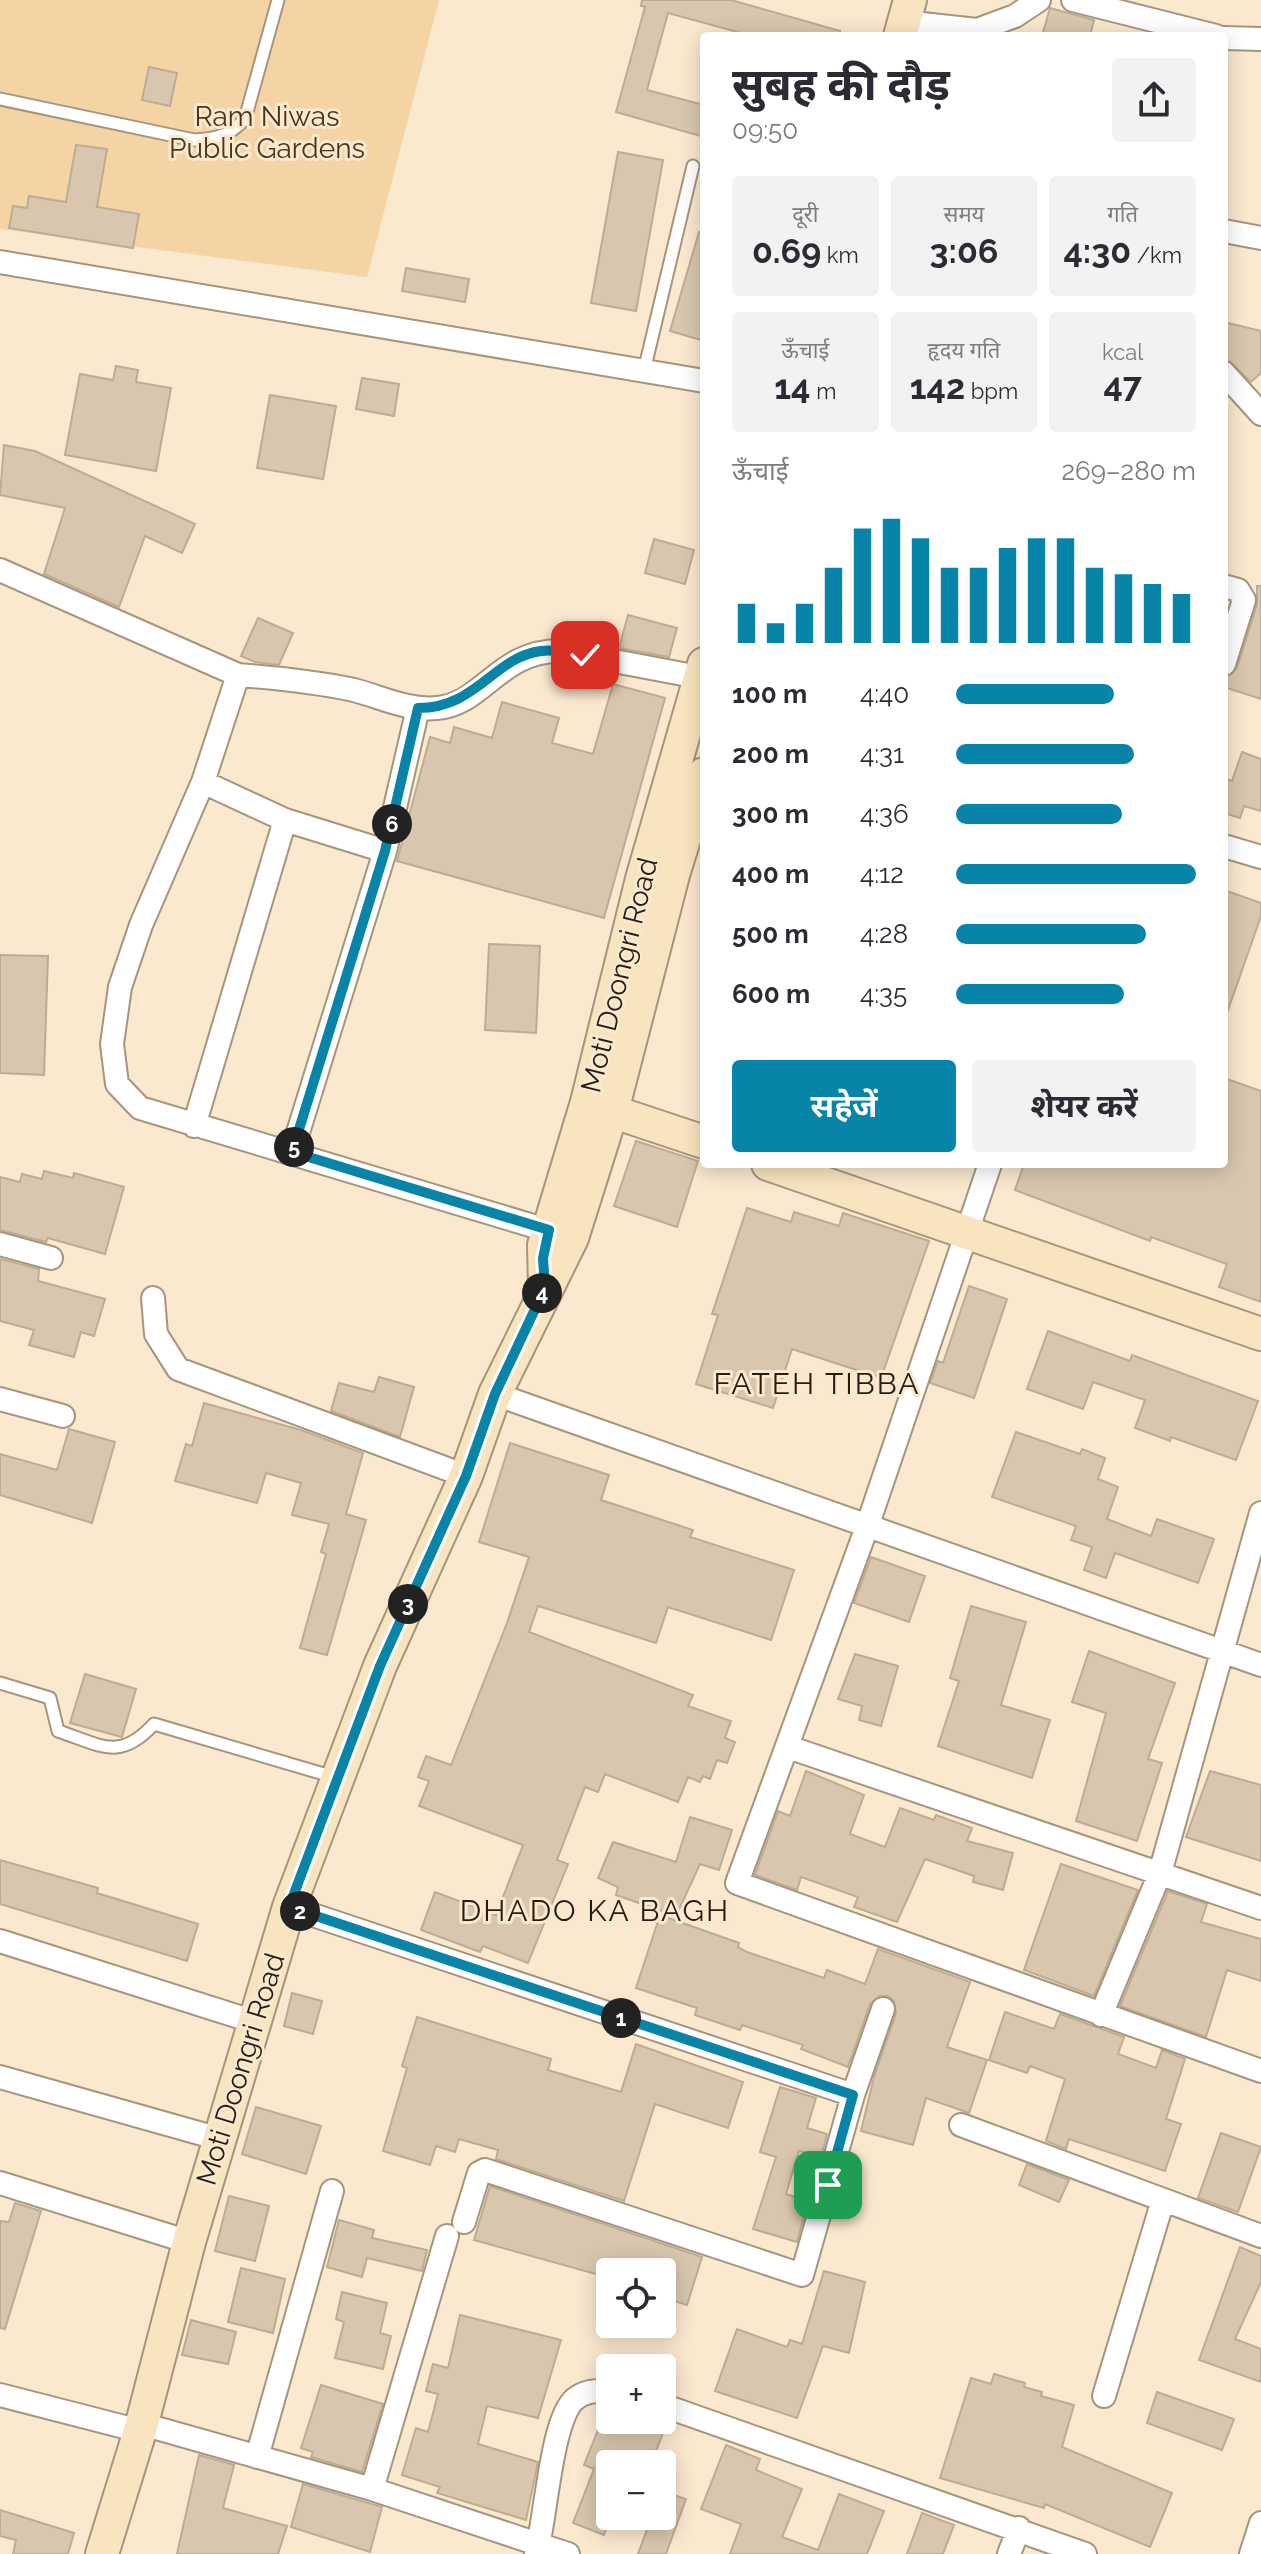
<!DOCTYPE html>
<html lang="hi">
<meta charset="utf-8">
<style>
body{margin:0;font-family:Raleway,"Noto Sans Devanagari",sans-serif;background:#f2f2f3;color:#2b2b33;height:100vh;display:flex;flex-direction:column;font-size:30px;white-space:nowrap}
*{box-sizing:border-box;margin:0}
p{font-size:26px;color:#7c7c81}
.icon{flex:none;width:44px;height:44px;fill:none;stroke:currentColor;stroke-width:2;stroke-linecap:round;stroke-linejoin:round}
.map{position:relative;flex:1;overflow:hidden}
.sheet{position:absolute;left:700px;top:32px;width:528px;height:1136px;display:flex;flex-direction:column;background:#fff;border-radius:8px;box-shadow:0 4px 20px #0003}
.sheet>*{flex:none}
.fabs{position:absolute;left:596px;top:2258px;display:grid;gap:16px}
.fabs a{display:grid;place-items:center;width:80px;height:80px;border-radius:8px;background:#fff;box-shadow:0 4px 20px #0003;font-size:40px}
.pin{position:absolute;display:grid;place-items:center;width:68px;height:68px;color:#fff;margin:-34px;border-radius:16px;box-shadow:0 4px 12px #0006}
.km{position:absolute;width:40px;height:40px;margin:-20px;border-radius:50%;background:#222;color:#fff;font-size:22px;line-height:40px;text-align:center}
.round{display:grid;place-items:center;flex:none;width:84px;height:84px;border-radius:8px;background:#f2f2f3}
.head{display:flex;align-items:center;justify-content:space-between;height:136px;padding:0 32px}
h1{font-size:44px;font-weight:700;line-height:60px}
.metrics{display:grid;grid-template-columns:repeat(3,1fr);gap:12px;height:136px;padding:8px 32px}
.metrics div{display:grid;align-content:center;border-radius:8px;background:#f2f2f3;text-align:center}
.metrics b{font-size:34px;font-weight:700}
.metrics small{font-size:22px;font-weight:400}
.metrics p{font-size:22px}
.chart{height:224px;padding:16px 32px}
.chart p{display:flex;justify-content:space-between}
.chart svg{width:100%;height:144px;margin-top:8px;stroke:#0984a9;stroke-width:6}
.primary-button{display:flex;gap:16px;margin-top:auto;padding:16px 32px}
.primary-button a{flex:1;height:92px;border-radius:8px;background:#0984a9;color:#fff;font-size:32px;font-weight:700;line-height:92px;text-align:center}
.primary-button a+a{background:#f2f2f3;color:#2b2b33}
ul{padding:0 32px;list-style:none;font-size:26px}
li{display:grid;grid-template-columns:128px 96px 1fr;align-items:center;height:60px}
li i{height:20px;border-radius:10px;background:#0984a9}
.map>svg:first-child{display:block}
.green{fill:#f4d3a4}
.building{fill:#d8c7ae;stroke:#bdab93;stroke-width:2}
.lines{fill:none;stroke-linecap:round;stroke-linejoin:round}
.lane-casing{stroke:#a6957d;stroke-width:15}
.street-casing{stroke:#a6957d;stroke-width:26}
.secondary-casing{stroke:#a6957d;stroke-width:36}
.lane{stroke:#fff;stroke-width:11}
.street{stroke:#fff;stroke-width:22}
.secondary{stroke:#f8e4be;stroke-width:32}
.route-casing{stroke:#fff;stroke-width:16}
.route{stroke:#0984a9;stroke-width:10}
.labels{text-anchor:middle;stroke-width:6;stroke-linejoin:round;paint-order:stroke}
.park-label{font-size:28px;fill:#493619;stroke:#fae8cf}
.street-label{font-size:28px;fill:#231d13;stroke:#fae8cf}
.neighbourhood-label{font-size:30px;letter-spacing:2px;fill:#231d13;stroke:#fae8cf}
</style>
<div class="map">
<svg width="1261" height="2554" viewBox="0 0 1261 2554">
<rect width="100%" height="100%" fill="#fae8cf"/>
<path class="green" d="M0,0H439L367,277L0,229Z"/>
<path class="building" d="M642,0H731L840,31L839,36H752L668,13L647,90L704,105V137L616,112L645,7L641,6Z
M1050,8L1094,20L1090,36H1042Z
M149,67L177,73L170,106L142,100Z
M76,145L107,149L97,207L139,214L133,248L9,228L13,206L27,208L29,196L66,202Z
M618,152L663,160L636,311L591,303Z
M699,232H704V341L670,331Z
M406,268L469,279L465,302L402,291Z
M1224,322L1261,331V373L1251,382L1224,356Z
M116,366L138,370L136,382L171,388L156,471L65,455L80,374L113,380Z
M362,378L399,384L394,416L356,409Z
M270,395L336,406L323,479L257,468Z
M4,445L35,451L195,524L182,553L145,536L119,607L44,574L65,508L0,495Z
M654,539L694,550L685,584L645,573Z
M1257,586H1261V699L1224,687V678L1237,668L1257,604Z
M628,615L677,628L669,657L619,648Z
M258,618L293,633L279,665L255,662L241,656Z
M613,684L665,698L604,918L397,861L430,737L450,743L454,727L492,738L502,702L559,718L552,743L593,754Z
M1242,752L1261,759V811L1244,806L1240,818L1224,813V778L1232,781Z
M1224,890L1261,903V916L1227,1013Z
M489,944L540,946L536,1033L485,1030Z
M0,955L48,956L44,1075L0,1073Z
M1224,1078L1261,1091V1302L1219,1287L1227,1264L1151,1237L1150,1241L1015,1190L1024,1164H1224Z
M636,1141L698,1161L677,1227L614,1206Z
M44,1171L73,1178L74,1173L124,1187L105,1254L48,1238L46,1242L0,1230V1177L20,1182L22,1174L42,1179Z
M747,1208L791,1222L794,1212L839,1226L843,1213L929,1241L881,1378L792,1349L773,1408L696,1384L718,1315L712,1314Z
M0,1259L39,1269L38,1281L105,1299L94,1336L81,1332L74,1357L29,1345L34,1330L0,1321Z
M969,1286L1007,1299L974,1398L930,1383L938,1361L943,1363Z
M1048,1331L1130,1361L1132,1355L1258,1401L1236,1460L1171,1437L1170,1441L1135,1428L1145,1400L1093,1382L1083,1409L1027,1389Z
M379,1377L414,1387L400,1437L331,1411L339,1383L374,1392Z
M204,1403L301,1430L363,1453L346,1514L366,1520L327,1655L300,1648L326,1554L321,1552L329,1524L292,1515L301,1483L266,1473L257,1503L175,1481L186,1444L192,1446Z
M69,1429L115,1442L92,1523L0,1495V1454L57,1470Z
M1016,1432L1080,1454L1082,1449L1105,1458L1098,1479L1118,1487L1107,1519L1151,1536L1157,1519L1214,1539L1198,1583L1115,1553L1106,1578L1084,1570L1092,1547L1071,1540L1076,1526L992,1497Z
M510,1443L609,1475L601,1500L693,1530L690,1537L794,1570L771,1640L668,1607L656,1643L538,1606L529,1632L693,1695L688,1706L731,1721L725,1738L735,1742L727,1763L717,1760L710,1779L703,1776L700,1782L688,1777L678,1802L605,1774L598,1792L585,1787L557,1860L568,1864L528,1963L483,1946L480,1952L421,1930L435,1892L496,1915L523,1845L419,1806L429,1781L418,1777L426,1756L451,1765L507,1623L529,1557L479,1542Z
M871,1557L925,1576L909,1622L854,1603Z
M971,1606L1026,1622L1001,1705L1050,1720L1032,1778L938,1746L959,1681L950,1678Z
M1089,1651L1175,1683L1148,1759L1162,1763L1137,1841L1076,1821L1106,1713L1072,1702Z
M855,1654L898,1666L881,1726L859,1720L862,1706L838,1699Z
M85,1674L136,1689L122,1737L70,1723Z
M806,1771L864,1795L850,1834L885,1847L900,1808L934,1820L936,1815L972,1828L967,1841L1013,1853L1003,1890L973,1882L974,1876L925,1859L897,1922L854,1907L858,1897L801,1877L797,1890L755,1875L778,1811L790,1816Z
M1210,1771L1261,1785V1861L1186,1837Z
M690,1817L732,1830L719,1870L700,1864L676,1916L616,1895L618,1887L598,1878L613,1842L676,1862Z
M0,1860L98,1888L97,1893L198,1924L187,1961L0,1904Z
M1061,1864L1138,1890L1094,1996L1024,1970Z
M1168,1891L1207,1904L1201,1922L1261,1939V1981L1227,1970L1206,2037L1120,2006Z
M660,1915L739,1943L738,1947L747,1952L824,1978L827,1970L865,1984L878,1949L970,1982L947,2047L987,2060L969,2113L926,2098L913,2145L861,2131L874,2077L896,2013L894,2001L888,1996H880L870,2004L848,2067L801,2049L803,2045L742,2025L740,2030L695,2015L697,2008L636,1988Z
M292,1993L322,2001L313,2034L284,2026Z
M1005,2012L1054,2029L1060,2014L1124,2037L1118,2054L1156,2068L1162,2050L1185,2059L1166,2119L1181,2124L1165,2171L1069,2139L1066,2149L1046,2141L1065,2079L1030,2066L1027,2073L989,2060Z
M417,2017L551,2059L548,2070L621,2092L636,2044L743,2082L728,2128L655,2104L624,2201L496,2159L498,2150L459,2139L455,2152L436,2146L430,2165L383,2151L407,2068L402,2066Z
M780,2087L816,2098L807,2128L827,2134L821,2157L799,2151L786,2194L808,2201L797,2242L753,2229L776,2157L760,2152Z
M256,2107L321,2126L306,2174L242,2154Z
M1221,2133L1261,2147L1238,2212L1198,2198Z
M1027,2164L1069,2180L1059,2202L1019,2185Z
M490,2186L702,2257L687,2305L662,2297V2272H610V2278L474,2240Z
M229,2196L269,2206L255,2261L215,2251Z
M15,2203L41,2211L5,2329L0,2328V2221L9,2222Z
M339,2220L374,2230L372,2238L427,2250L422,2271L367,2258L362,2277L327,2267Z
M1240,2247L1261,2256V2282L1235,2339L1261,2349V2382L1199,2360Z
M241,2268L285,2279L273,2333L228,2322Z
M824,2271L865,2282L849,2353L823,2346L797,2418L715,2391L737,2329L787,2347L790,2340L802,2344Z
M342,2292L387,2303L380,2333L391,2336L383,2369L335,2358L344,2322L336,2319Z
M460,2315L561,2340L538,2418L487,2406L478,2444L538,2462L526,2520L437,2493L440,2487L402,2475L416,2428L428,2432L438,2394L426,2391L433,2364L448,2368Z
M191,2320L236,2332L228,2364L182,2355Z
M994,2374L1025,2383L1024,2387L1042,2392L1041,2396L1074,2405L1062,2447L1172,2493L1150,2547L1045,2504L1044,2508L940,2478L971,2378L991,2384Z
M321,2385L383,2404L362,2472L311,2457L313,2452L301,2448Z
M1157,2392L1234,2419L1222,2450L1147,2423Z
M602,2420H625L645,2427L648,2420H652L666,2425L651,2464H610V2518L604,2535L573,2523L594,2469L584,2465Z
M726,2445L760,2459L756,2470L802,2489L782,2537L818,2550L839,2494L884,2511L867,2554H730L741,2524L701,2509Z
M199,2455L234,2465L223,2508L287,2526L278,2554H177Z
M303,2484L382,2507L370,2552L291,2527Z
M662,2491L686,2499L666,2554H638L652,2516H662Z
M0,2510L74,2533L68,2554H13L16,2540L0,2536Z
M922,2513L954,2525L943,2554H907Z"/>
<g class="lines">
<defs>
<path id="lane" d="M0,99L194,140C216,139 229,136 245,119L278,0
M644,371L693,166
M0,1683L50,1698L58,1731C101,1745 119,1762 154,1724L334,1777"/>
<path id="street" d="M1073,0L1216,36
M904,22L977,30L1015,16L1039,0
M1224,38L1261,39
M1224,231L1261,238
M0,262L704,381
M1224,373L1261,414
M0,570L238,675L203,782L285,820
M1224,586L1238,590L1244,600L1224,664
M238,675C277,678 316,682 354,690C381,697 408,711 437,708C483,705 499,650 561,651L704,678
M203,782L141,925L120,987L112,1044L117,1084L140,1108L560,1234
M1224,846L1261,857
M385,851L418,708
M194,1126L285,820L385,851L292,1152
M990,1164L868,1524L737,1883L1261,2071
M0,1244L51,1258
M153,1298L156,1334L178,1369L466,1476
M495,1394L1261,1665
M0,1399L63,1416
M788,1747L1261,1908
M289,1907L853,2095L802,2275L485,2170L479,2173L464,2222
M0,1941L255,2022
M1101,2015L1160,1873L1261,1513
M0,2077L220,2139
M853,2095L883,2009
M961,2125L1261,2236
M0,2183L189,2242
M0,2395L140,2431
M1104,2396L1163,2200
M662,2405L1085,2554
M142,2424L372,2489L568,2554
M257,2457L332,2191
M372,2489L447,2236
M536,2554C546,2519 551,2419 575,2399C586,2390 596,2391 610,2391
M1009,2554L1019,2528
M1251,2554L1261,2523"/>
<path id="secondary" d="M900,36L910,0
M593,1105L704,1142
M768,1164L1261,1334
M545,1288L544,1245L587,1102L642,879L704,664
M102,2554L140,2431L189,2242L289,1907L380,1666L466,1476L495,1394L572,1238L612,1111L673,875L704,774"/>
</defs>
<use href="#lane" class="lane-casing"/>
<use href="#street" class="street-casing"/>
<use href="#secondary" class="secondary-casing"/>
<use href="#lane" class="lane"/>
<use href="#street" class="street"/>
<use href="#secondary" class="secondary"/>
</g>
<g class="lines">
<defs>
<path id="route" d="M585,655C571,653 555,649 541,651C494,657 477,708 418,708L385,851L292,1152L549,1230L543,1258L545,1288L495,1394L466,1476L380,1666L289,1907L853,2095L828,2185"/>
</defs>
<use href="#route" class="route-casing"/>
<use href="#route" class="route"/>
</g>
<g class="labels">
<g class="park-label">
<text x="267" y="126">Ram Niwas<tspan x="267" dy="32">Public Gardens</tspan></text>
</g>
<g class="street-label">
<text transform="translate(619 975) rotate(-76)" y="10">Moti Doongri Road</text>
<text transform="translate(240 2069) rotate(-73)" y="10">Moti Doongri Road</text>
</g>
<g class="neighbourhood-label">
<text x="817" y="1394">FATEH TIBBA</text>
<text x="595" y="1921">DHADO KA BAGH</text>
</g>
</g>
</svg>
<div class="fabs">
<a><svg class="icon" aria-label="locate" viewBox="0 0 24 24"><circle cx="12" cy="12" r="6"/><path d="M12 2v4M12 18v4M2 12h4M18 12h4"/></svg></a>
<a>+</a>
<a>−</a>
</div>
<div class="pin" style="left:828px;top:2185px;background:#1e9e55"><svg class="icon" aria-label="arrive" viewBox="0 0 24 24"><path d="M6 21V4h12l-3 4 3 4H6"/></svg></div>
<div class="pin" style="left:585px;top:655px;background:#d93025"><svg class="icon" aria-label="check" viewBox="0 0 24 24"><path d="M5 12l5 5 9-10"/></svg></div>
<b class="km" style="left:621px;top:2018px">1</b>
<b class="km" style="left:300px;top:1911px">2</b>
<b class="km" style="left:408px;top:1604px">3</b>
<b class="km" style="left:542px;top:1293px">4</b>
<b class="km" style="left:294px;top:1147px">5</b>
<b class="km" style="left:392px;top:824px">6</b>
<section class="sheet">
<div class="head"><div><h1>सुबह की दौड़</h1><p>09:50</p></div><a class="round"><svg class="icon" aria-label="share" viewBox="0 0 24 24"><path d="M12 15V3M7 8l5-5 5 5M5 13v7h14v-7"/></svg></a></div>
<div class="metrics">
<div><p>दूरी</p><b>0.69<small> km</small></b></div>
<div><p>समय</p><b>3:06</b></div>
<div><p>गति</p><b>4:30<small> /km</small></b></div>
</div>
<div class="metrics">
<div><p>ऊँचाई</p><b>14<small> m</small></b></div>
<div><p>हृदय गति</p><b>142<small> bpm</small></b></div>
<div><p>kcal</p><b>47</b></div>
</div>
<div class="chart"><p><span>ऊँचाई</span>269–280 m</p>
<svg viewBox="0 0 160 44" preserveAspectRatio="none"><path d="M5 44V32M15 44V38M25 44V32M35 44V21M45 44V9M55 44V6M65 44V12M75 44V21M85 44V21M95 44V15M105 44V12M115 44V12M125 44V21M135 44V23M145 44V26M155 44V29"/></svg>
</div>
<ul>
<li><b>100 m</b>4:40<i style="width:66%"></i></li>
<li><b>200 m</b>4:31<i style="width:74%"></i></li>
<li><b>300 m</b>4:36<i style="width:69%"></i></li>
<li><b>400 m</b>4:12<i style="width:100%"></i></li>
<li><b>500 m</b>4:28<i style="width:79%"></i></li>
<li><b>600 m</b>4:35<i style="width:70%"></i></li>
</ul>
<div class="primary-button"><a>सहेजें</a><a>शेयर करें</a></div>
</section>
</div>
